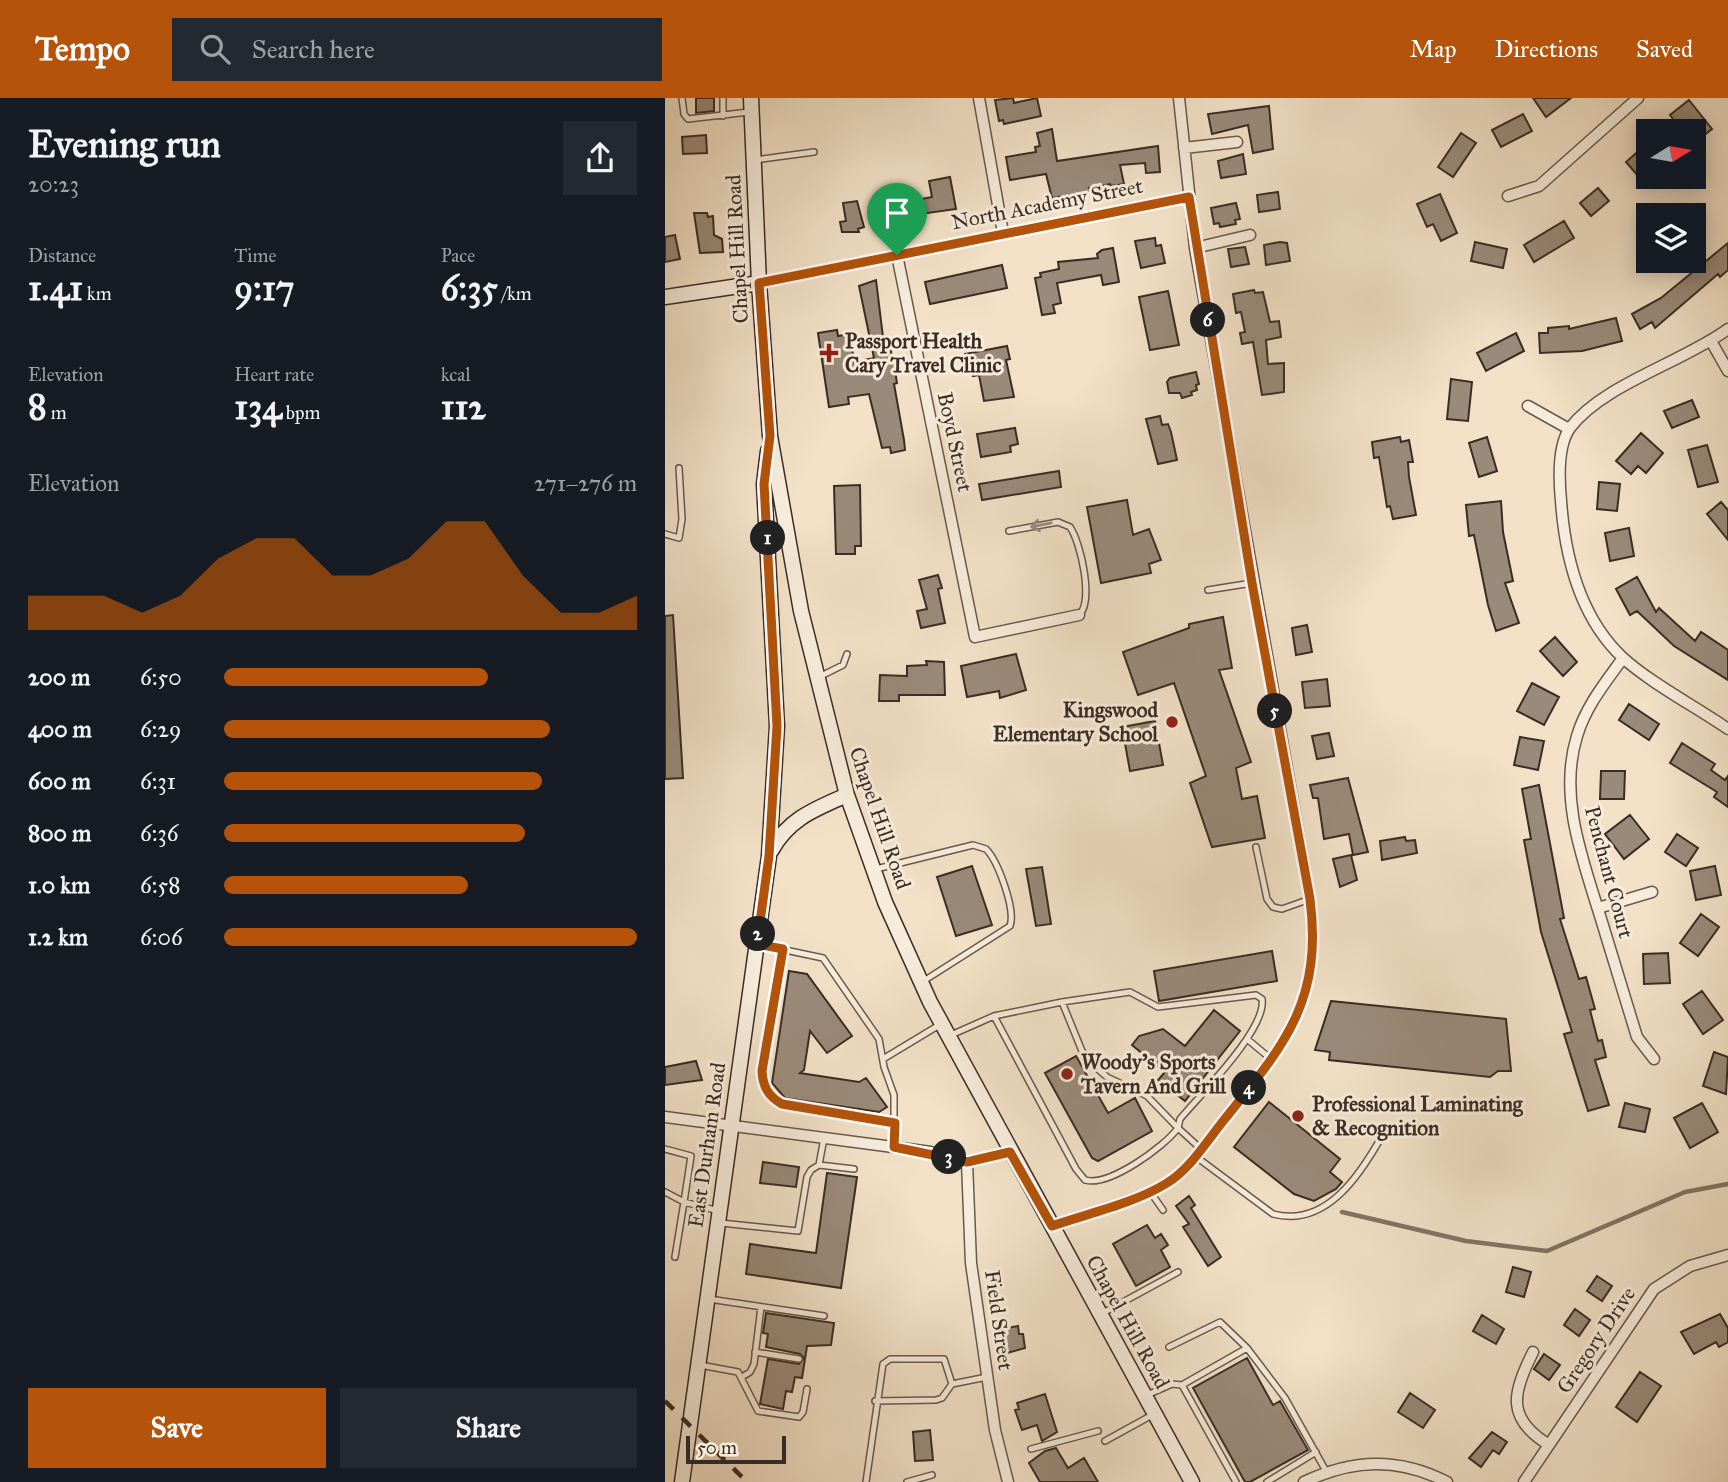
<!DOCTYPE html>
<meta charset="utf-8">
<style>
body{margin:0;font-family:"IM FELL Great Primer",serif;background:#242831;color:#f1f3f6;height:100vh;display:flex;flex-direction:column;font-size:26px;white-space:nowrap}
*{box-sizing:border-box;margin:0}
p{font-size:23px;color:#9ea1a6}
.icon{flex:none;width:38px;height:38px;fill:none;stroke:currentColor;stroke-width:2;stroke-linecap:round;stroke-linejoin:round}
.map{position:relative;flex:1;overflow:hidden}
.details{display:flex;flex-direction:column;background:#171b24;width:665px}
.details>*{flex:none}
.needle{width:46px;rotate:79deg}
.controls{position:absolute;left:971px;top:21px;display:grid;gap:14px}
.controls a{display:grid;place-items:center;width:70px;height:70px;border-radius:0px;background:#171b24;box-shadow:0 4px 18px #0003;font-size:35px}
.scale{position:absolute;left:21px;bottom:18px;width:100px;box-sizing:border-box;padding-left:7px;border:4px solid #3a2c25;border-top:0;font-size:19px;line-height:24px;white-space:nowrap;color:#3a2c25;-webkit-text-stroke:5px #f7ecdb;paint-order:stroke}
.pin{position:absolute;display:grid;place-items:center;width:60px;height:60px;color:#fff;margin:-72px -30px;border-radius:50% 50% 50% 0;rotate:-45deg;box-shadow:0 0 7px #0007}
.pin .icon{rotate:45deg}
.km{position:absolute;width:35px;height:35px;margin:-18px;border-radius:50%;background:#222;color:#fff;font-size:19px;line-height:35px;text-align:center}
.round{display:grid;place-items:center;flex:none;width:74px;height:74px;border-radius:0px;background:#242831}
.headline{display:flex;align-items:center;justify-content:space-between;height:119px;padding:0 28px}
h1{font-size:38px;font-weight:700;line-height:52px}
.figures{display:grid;grid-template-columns:repeat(3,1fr);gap:10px;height:119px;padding:7px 28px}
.figures div{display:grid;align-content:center}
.figures b{font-size:35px;font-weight:700}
.figures small{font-size:19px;font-weight:400}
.figures p{font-size:19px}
.chart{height:196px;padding:14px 28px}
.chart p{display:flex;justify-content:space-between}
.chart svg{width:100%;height:126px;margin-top:7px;fill:#b45309;opacity:.7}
.action{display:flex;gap:14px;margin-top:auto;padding:14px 28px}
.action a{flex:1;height:80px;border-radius:0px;background:#b45309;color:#fff;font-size:28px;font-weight:700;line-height:80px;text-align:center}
.action a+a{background:#242831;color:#f1f3f6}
ul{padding:0 28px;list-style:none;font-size:23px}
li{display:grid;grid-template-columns:112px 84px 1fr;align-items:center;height:52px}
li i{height:18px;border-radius:9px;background:#b45309}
header{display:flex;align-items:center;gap:42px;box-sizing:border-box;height:98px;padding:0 35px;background:#b45309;color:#fff}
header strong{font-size:33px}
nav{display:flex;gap:38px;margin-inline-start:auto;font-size:24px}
.search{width:490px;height:63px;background:#242831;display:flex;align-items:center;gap:18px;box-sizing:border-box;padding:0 24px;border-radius:0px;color:#9ea1a6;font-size:26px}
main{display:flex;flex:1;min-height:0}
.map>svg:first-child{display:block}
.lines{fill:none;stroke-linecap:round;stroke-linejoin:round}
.stream{stroke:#837365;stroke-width:4.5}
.building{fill:#9a8a79;stroke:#3a2c25;stroke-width:2}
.lane-casing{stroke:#68594e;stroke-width:8}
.street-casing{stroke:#68594e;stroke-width:13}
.secondary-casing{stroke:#3a2c25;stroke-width:17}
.lane{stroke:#f7ecdb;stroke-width:5}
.street{stroke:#f7ecdb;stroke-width:10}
.secondary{stroke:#f7ecdb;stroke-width:14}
.rail{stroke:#3a2c25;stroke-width:4.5;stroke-dasharray:12 12;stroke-linecap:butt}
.oneway{stroke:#988c80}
.route-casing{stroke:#fff;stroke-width:14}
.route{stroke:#b45309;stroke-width:9}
.poi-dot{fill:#8f2418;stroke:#f7ecdb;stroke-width:2.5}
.labels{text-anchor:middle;stroke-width:6;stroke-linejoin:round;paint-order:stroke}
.street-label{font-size:21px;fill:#3a2c25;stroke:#f7ecdb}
.poi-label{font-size:21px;font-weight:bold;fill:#3a2c25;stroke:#f7ecdb;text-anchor:start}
</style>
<header>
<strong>Tempo</strong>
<div class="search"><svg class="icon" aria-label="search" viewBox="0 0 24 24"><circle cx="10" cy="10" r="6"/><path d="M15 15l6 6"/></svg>Search here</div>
<nav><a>Map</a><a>Directions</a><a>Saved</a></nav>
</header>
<main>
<section class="details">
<div class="headline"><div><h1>Evening run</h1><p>20:23</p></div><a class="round"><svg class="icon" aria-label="share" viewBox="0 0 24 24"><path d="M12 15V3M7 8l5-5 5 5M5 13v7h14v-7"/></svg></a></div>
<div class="figures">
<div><p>Distance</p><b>1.41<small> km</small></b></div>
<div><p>Time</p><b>9:17</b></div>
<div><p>Pace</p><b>6:35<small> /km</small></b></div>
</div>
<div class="figures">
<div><p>Elevation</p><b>8<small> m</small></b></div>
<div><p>Heart rate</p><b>134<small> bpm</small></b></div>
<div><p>kcal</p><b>112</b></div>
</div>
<div class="chart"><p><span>Elevation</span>271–276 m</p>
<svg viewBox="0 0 160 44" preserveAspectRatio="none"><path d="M0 44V32L10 32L20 32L30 38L40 32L50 19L60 12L70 12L80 25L90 25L100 19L110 6L120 6L130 25L140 38L150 38L160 32V44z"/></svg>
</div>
<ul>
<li><b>200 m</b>6:50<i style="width:64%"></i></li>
<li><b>400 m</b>6:29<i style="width:79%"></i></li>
<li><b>600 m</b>6:31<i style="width:77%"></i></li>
<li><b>800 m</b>6:36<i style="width:73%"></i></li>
<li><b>1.0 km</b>6:58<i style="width:59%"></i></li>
<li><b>1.2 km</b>6:06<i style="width:100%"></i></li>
</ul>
<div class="action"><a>Save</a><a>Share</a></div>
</section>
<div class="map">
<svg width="1063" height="1384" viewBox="0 0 1063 1384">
<rect width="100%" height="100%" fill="#f2e1c7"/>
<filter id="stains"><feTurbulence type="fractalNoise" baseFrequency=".00286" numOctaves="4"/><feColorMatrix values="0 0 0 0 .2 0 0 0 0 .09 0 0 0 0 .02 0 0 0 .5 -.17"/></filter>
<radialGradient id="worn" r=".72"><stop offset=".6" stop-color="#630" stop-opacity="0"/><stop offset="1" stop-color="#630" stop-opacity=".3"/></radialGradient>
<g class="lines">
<path class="stream" d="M677,1114L801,1143L882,1153L1020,1094L1063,1086"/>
</g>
<path class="building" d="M31,0H49V13L31,15Z
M348,0L349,5L372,0L376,18L339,26L338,22L334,23L330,2Z
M868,0H906L881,19Z
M1024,2L1047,31L1029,45V33H1017L1005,17Z
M604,8L608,51L588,55L583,27L547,36L543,16Z
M858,16L867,33L836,49L827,32Z
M387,31L392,63L493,48L495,74L481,75L480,65L455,67L459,86L446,88L445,86L424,90L425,94L387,100L381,76L345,82L341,59L371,54L370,49L375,48L372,35Z
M796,35L811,45L788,79L773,69Z
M41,37L42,55L18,56L17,39Z
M977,50L984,58V70L974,79L961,64Z
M578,56L581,76L556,80L553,63Z
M285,79L291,111L235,119L232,106L267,99L264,83Z
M933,90L944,103L926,118L915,105Z
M613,94L615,111L594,114L592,97Z
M775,96L792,135L776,143L768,126L762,129L752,106Z
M192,103L199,129L193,131L194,134H177L175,124L181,123L178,105Z
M571,105L575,121L570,122L571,126L555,129L554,125L549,126L546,110Z
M29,115H42L43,119L48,118L49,137L57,141L58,154L35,155Z
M899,123L909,140L869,164L859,147Z
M10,137L15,161L0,164V139Z
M490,140L491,148L496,147L500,165L476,170L470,143Z
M615,144L622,145L625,163L601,167L599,147Z
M810,144L842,151L838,170L806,163Z
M1063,145V172L1055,179L1053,176L990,230L987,224L975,231L967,216L996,200Z
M580,149L584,166L566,169L563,151Z
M448,150L454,184L438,187L436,177L392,185L396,205L388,207L390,215L377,217L370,180L376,179L375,175L394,171L393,164L433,160L432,156L437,152Z
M337,167L342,190L265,206L260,184Z
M211,182L218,239L222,238L229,266L232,285L229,286L239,342L240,352L226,355L225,349L217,350L204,296L183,299L184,306L164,309L153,235L172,232L173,238L185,236L189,264L209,260L194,188Z
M589,192L590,195L598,194L605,224L614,223L616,239L601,242L603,266L619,265V294L597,297L588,244L577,246L575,235L580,234L576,214L571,215L568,196Z
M503,193L514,247L485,252L474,199Z
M951,220L957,243L917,253L875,255L874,235H883V230L904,228V231Z
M851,235L859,253L821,273L812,255Z
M342,248L345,261L341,262L349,299L319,303L314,277L308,278L307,270L303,271L300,256Z
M531,274L534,286L531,287L532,292L526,294L527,297L517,300L515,295H504L502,284L505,280Z
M786,281L807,284L803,323L782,321Z
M1027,302L1034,319L1007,330L999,313Z
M495,318L497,327L503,326L506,334L512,362L493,366L481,321Z
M350,330L353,346L345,348L346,354L316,359L312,336Z
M976,335L998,355L981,375L973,368L966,376L951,363Z
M735,339L736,344L744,342L748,364H743L744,379L751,417L728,421L725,408L722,409L714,359L709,360L707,344Z
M822,339L832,373L814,379L804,345Z
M1042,347L1053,384L1033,389L1023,352Z
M394,373L396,389L317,402L314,386Z
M934,384L955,386L952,413L932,411Z
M195,387L196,448H190V456H171L169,388Z
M462,402L468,437L484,431L496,462L484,466L486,475L436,485L422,409Z
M836,403L838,434L848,483L840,485L854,525L831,533L823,507L809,437L804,438L801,407Z
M1056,404L1063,412V442L1042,416Z
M964,430L969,458L945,463L940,435Z
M273,477L277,490L273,491L274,496L280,525L256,530L252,513L262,511L254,482Z
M972,479L991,514L994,510L1030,543L1036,534L1063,552V582L1009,548L972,513L965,517L951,491Z
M8,517L18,680L0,681V518Z
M558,519L567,570L554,572L586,664L571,670L577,701L592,698L600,740L547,749L525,685L541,678L509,585L473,597L458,554L524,530V526Z
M642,527L647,554L631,557L627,530Z
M890,539L912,564L898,578L875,553Z
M351,556L361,592L335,600L334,593L302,599L296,568Z
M261,563L279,564L280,597H234V603H214L215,577L242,578V568L262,567Z
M662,581L665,608L640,610L637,584Z
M867,585L894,599L879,627L852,613Z
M964,606L994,626L984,642L954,622Z
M490,623L498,667L465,673L457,629Z
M664,635L669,658L652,661L647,638Z
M855,639L879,643L873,672L849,667Z
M1017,645L1050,666L1046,672L1060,682L1063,678V709L1049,699L1052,694L1005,665Z
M936,673H960L959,701H935Z
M683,680L703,754L688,757L684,736L659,741L653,700H648L645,687Z
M874,687L899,820L895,821L914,881L921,879L930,911L925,912L933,943L937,942L941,959L930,962L944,1007L923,1013L899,936L907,934L876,834L859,742L866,741L857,691Z
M965,717L984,741L959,761L940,736Z
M1012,736L1033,750L1021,768L1000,754Z
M740,739L741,743L750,742L752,755L717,762L715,743Z
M686,757L692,782L675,789L668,761Z
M307,768L327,827L291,838L272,779Z
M1050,768L1056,797L1031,802L1025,773Z
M377,769L386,826L371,828L361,771Z
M1036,816L1054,829L1033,858L1015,845Z
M607,853L612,883L494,903L489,873Z
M1003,855L1005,885L979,886L978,856Z
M124,873L142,876L187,938L162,955L145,933L139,972L135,975L194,984L201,980L222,1009L214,1014L120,1000L107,985Z
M1037,893L1058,922L1038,936L1018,906Z
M666,903L841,921L846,973H833L825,979L664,962L665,954L650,952Z
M549,912L575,933L520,1003L493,982L500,974L467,947L474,938L498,931L520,948Z
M1049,954L1063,959L1061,996L1038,988Z
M411,958L443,1015L470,1000L487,1033L433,1063L427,1060L380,975Z
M31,963L37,982L0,987V969Z
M604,1004L675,1061L665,1074L677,1084L671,1091L649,1103L629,1096L569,1049Z
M960,1005L985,1011L980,1034L954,1029Z
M1037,1005L1053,1034L1025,1050L1009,1020Z
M98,1064L134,1069L131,1089L95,1085Z
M162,1075L192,1079L176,1190L81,1176L85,1146L151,1155Z
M524,1098L530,1107L526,1110L556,1159L543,1168L518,1129L524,1126L511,1108Z
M482,1127L490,1140L496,1136L503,1147L496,1152L505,1169L471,1188L448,1146Z
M848,1169L866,1174L859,1199L841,1194Z
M932,1178L947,1188L937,1203L922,1193Z
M910,1211L925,1222L914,1238L899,1227Z
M101,1215L169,1225L166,1247L142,1248L137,1280L130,1279L127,1294L121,1293L118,1311L95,1306L103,1261L134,1266L139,1260L135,1256L101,1249L103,1236L98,1235Z
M1055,1216L1063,1230V1244L1054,1249L1051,1244L1029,1256L1016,1234Z
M817,1217L839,1231L831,1246L808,1233Z
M353,1228L354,1236H358L360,1250L342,1255L337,1231Z
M879,1256L895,1267L884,1282L869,1271Z
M582,1260L608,1307L615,1303L643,1352L585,1384H580L528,1290Z
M975,1274L996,1288L972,1324L951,1309Z
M745,1295L770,1312L758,1330L733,1314Z
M380,1296L392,1334L377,1343L372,1327L357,1332L350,1312L354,1311L352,1305Z
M265,1332L268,1362L250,1363L248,1334Z
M827,1334L842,1344L834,1356L828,1352L816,1369L804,1360Z
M391,1350L403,1370L419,1360L433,1384H375L364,1365L380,1353Z"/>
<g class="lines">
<defs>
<path id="lane" d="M17,0L19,16L23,21L84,14
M58,0V18
M90,62L149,54
M344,433L393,424L405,429C416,445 429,504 414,517
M0,436L14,440L17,421L14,370
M543,492L587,485
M154,579L178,567L182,556
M591,749L602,801L608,809L617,811L645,801
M211,771L308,747L321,751C333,763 351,812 345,828L257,884
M92,846L158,860L214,941L219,969L229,997V1048
M118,851C114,876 92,968 99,988C105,1002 116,1005 130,1009L230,1025
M397,904L465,894L493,909L591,897L597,901C602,931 535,997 515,1021L513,1030
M329,918L397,904L417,953L426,965L442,979L482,998L513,1030
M286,937L329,918L411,1071L420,1082C444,1089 499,1049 513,1030L536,1051
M582,941L606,961
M218,961L276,926
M0,1051L26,1058L19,1104L54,1113
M530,1058L608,1116C661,1130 695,1077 717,1038
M154,1067L189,1071
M0,1094L19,1104L10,1159
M486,1095L498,1112
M56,1125L133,1133L142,1079L146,1072L154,1067L159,1040
M44,1201L159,1218
M436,1216L513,1174
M504,1249L555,1224L582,1250
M90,1254L134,1261
M35,1267L73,1274L93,1313L134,1319L138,1314L142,1291
M77,1279L85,1274L89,1266L96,1209
M517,1287L571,1384
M482,1297L507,1286L517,1287L582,1250L620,1300L661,1373
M210,1303L271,1302L277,1300L287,1286
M440,1343L489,1316
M366,1351L433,1333
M201,1384L218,1266L225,1261H279L287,1286L322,1279
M242,1384L267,1377
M602,1384L651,1354"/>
<path id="street" d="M314,0L338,135
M519,50L572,44
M843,98L874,88L973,0
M530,150L585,137
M232,157L310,539L414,517
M94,185L524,99
M1063,231C1018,264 937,287 905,330C892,348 894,382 896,403C900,459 915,519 957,559C984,584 1031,609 1063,631
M1046,243L1063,273
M863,308L904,331
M958,560C940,585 921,608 912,638C893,699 918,762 936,821C948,860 960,900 972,939L989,961
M933,810L987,794
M0,1019L266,1054L302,1064L345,1054
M302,1064L306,1165L330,1332L343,1384
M387,1128C424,1115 468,1105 502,1085C525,1071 542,1043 559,1022C619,946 658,904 645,801L530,150L514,0
M868,1254C848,1295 840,1320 884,1347
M639,1384C688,1361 733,1359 782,1384
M859,1384L989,1191L1025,1168L1063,1157"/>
<path id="secondary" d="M86,0L94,185L105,338L136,513L182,697L220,804L265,904L527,1384
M0,199L94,185
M106,753C123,721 150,711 182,697
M17,1384L104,758L112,628L99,386L103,353"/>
</defs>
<use href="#lane" class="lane-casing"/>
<use href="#street" class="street-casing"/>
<use href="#secondary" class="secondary-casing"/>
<use href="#lane" class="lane"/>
<use href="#street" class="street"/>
<use href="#secondary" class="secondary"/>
<path class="rail" d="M0,1303L82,1384"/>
</g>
<defs><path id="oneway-shaft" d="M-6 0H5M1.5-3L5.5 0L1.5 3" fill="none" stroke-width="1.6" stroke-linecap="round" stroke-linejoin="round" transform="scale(1.75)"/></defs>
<use class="oneway" href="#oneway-shaft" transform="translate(376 427) rotate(169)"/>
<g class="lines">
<defs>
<path id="route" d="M524,99L587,485L645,801C658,904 619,947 559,1022C542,1043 525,1071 502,1085C468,1106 424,1115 387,1128L345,1054L302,1064L229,1049L230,1025L117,1006C103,998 98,989 97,973L118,851L92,846L104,758L112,628L99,386L105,338L94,185Z"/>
</defs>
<use href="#route" class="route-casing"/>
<use href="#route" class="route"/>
</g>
<g class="poi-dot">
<path d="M160.5 244.5h7v7h7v7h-7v7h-7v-7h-7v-7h7z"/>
<circle cx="507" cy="624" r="7"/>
<circle cx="402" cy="976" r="7"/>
<circle cx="633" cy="1018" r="7"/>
</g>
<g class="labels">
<g class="street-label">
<text transform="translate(382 106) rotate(-11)" y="7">North Academy Street</text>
<text transform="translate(72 151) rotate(-93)" y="7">Chapel Hill Road</text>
<text transform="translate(290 344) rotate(78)" y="7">Boyd Street</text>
<text transform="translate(215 720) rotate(71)" y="7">Chapel Hill Road</text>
<text transform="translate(944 774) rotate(75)" y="7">Penchant Court</text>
<text transform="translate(42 1047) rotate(-82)" y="7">East Durham Road</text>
<text transform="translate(334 1222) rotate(82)" y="7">Field Street</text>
<text transform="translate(463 1224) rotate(61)" y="7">Chapel Hill Road</text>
<text transform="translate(931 1242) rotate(-56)" y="7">Gregory Drive</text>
</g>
<g class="poi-label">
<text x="180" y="250">Passport Health<tspan x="180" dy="24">Cary Travel Clinic</tspan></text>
<text x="493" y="619" text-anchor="end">Kingswood<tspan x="493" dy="24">Elementary School</tspan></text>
<text x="416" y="971">Woody’s Sports<tspan x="416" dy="24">Tavern And Grill</tspan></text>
<text x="647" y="1013">Professional Laminating<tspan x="647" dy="24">&amp; Recognition</tspan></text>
</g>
</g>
<rect width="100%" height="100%" filter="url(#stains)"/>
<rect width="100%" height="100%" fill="url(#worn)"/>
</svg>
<div class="controls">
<a><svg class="needle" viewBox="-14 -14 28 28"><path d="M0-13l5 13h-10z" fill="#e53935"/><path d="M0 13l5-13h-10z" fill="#9ea1a6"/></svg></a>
<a><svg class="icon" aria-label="layers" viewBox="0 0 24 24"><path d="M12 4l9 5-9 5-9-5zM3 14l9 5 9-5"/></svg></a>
</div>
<div class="scale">50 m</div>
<div class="pin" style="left:232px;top:157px;background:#1e9e55"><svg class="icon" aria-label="arrive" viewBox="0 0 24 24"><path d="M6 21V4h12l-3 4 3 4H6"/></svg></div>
<b class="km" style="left:103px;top:440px">1</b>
<b class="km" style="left:93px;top:836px">2</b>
<b class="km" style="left:284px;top:1059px">3</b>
<b class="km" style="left:584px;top:990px">4</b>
<b class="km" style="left:610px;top:613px">5</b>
<b class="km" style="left:543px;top:222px">6</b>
</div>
</main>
